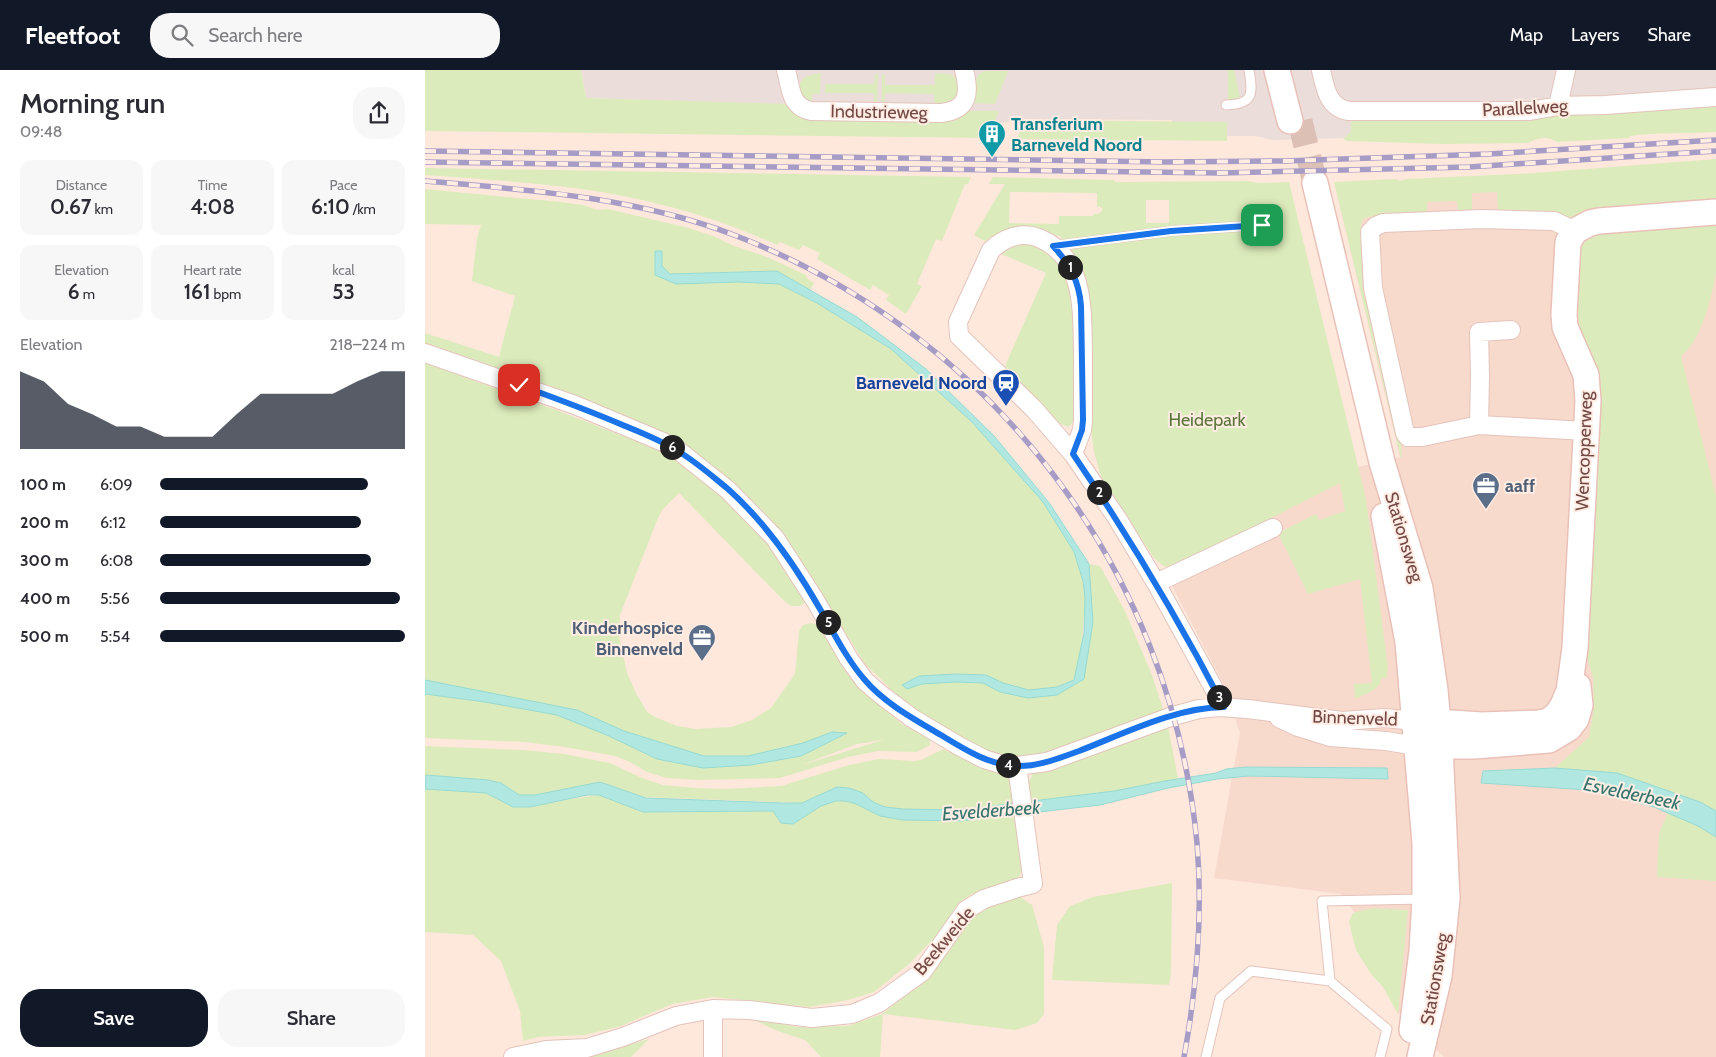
<!DOCTYPE html>
<meta charset="utf-8">
<style>
body{margin:0;font-family:Cabin,sans-serif;background:#f7f7f7;color:#2b2b33;height:100vh;display:flex;flex-direction:column;font-size:19px;white-space:nowrap}
*{box-sizing:border-box;margin:0}
p{font-size:16px;color:#7c7c81}
.icon{flex:none;width:28px;height:28px;fill:none;stroke:currentColor;stroke-width:2;stroke-linecap:round;stroke-linejoin:round}
.map{position:relative;flex:1;overflow:hidden}
.drawer{display:flex;flex-direction:column;background:#fff;width:425px}
.drawer>*{flex:none}
.pin{position:absolute;display:grid;place-items:center;width:42px;height:42px;color:#fff;margin:-21px;border-radius:10px;box-shadow:0 2px 8px #0006}
.km{position:absolute;width:25px;height:25px;margin:-12px;border-radius:50%;background:#222;color:#fff;font-size:14px;line-height:25px;text-align:center}
.round{display:grid;place-items:center;flex:none;width:52px;height:52px;border-radius:20px;background:#f7f7f7}
.head{display:flex;align-items:center;justify-content:space-between;height:85px;padding:0 20px}
h1{font-size:28px;font-weight:600;line-height:38px}
.stats{display:grid;grid-template-columns:repeat(3,1fr);gap:8px;height:85px;padding:5px 20px}
.stats div{display:grid;align-content:center;border-radius:12px;background:#f7f7f7;text-align:center}
.stats b{font-size:21px;font-weight:600}
.stats small{font-size:14px;font-weight:400}
.stats p{font-size:14px}
.chart{height:140px;padding:10px 20px}
.chart p{display:flex;justify-content:space-between}
.chart svg{width:100%;height:90px;margin-top:5px;fill:#111827;opacity:.7}
.button{display:flex;gap:10px;margin-top:auto;padding:10px 20px}
.button a{flex:1;height:58px;border-radius:20px;background:#111827;color:#fff;font-size:20px;font-weight:600;line-height:58px;text-align:center}
.button a+a{background:#f7f7f7;color:#2b2b33}
ul{padding:0 20px;list-style:none;font-size:16px}
li{display:grid;grid-template-columns:80px 60px 1fr;align-items:center;height:38px}
li i{height:12px;border-radius:6px;background:#111827}
header{display:flex;align-items:center;gap:30px;box-sizing:border-box;height:70px;padding:0 25px;background:#111827;color:#fff}
header strong{font-size:24px}
nav{display:flex;gap:28px;margin-inline-start:auto;font-size:18px}
.search{width:350px;height:45px;background:#f7f7f7;display:flex;align-items:center;gap:12px;box-sizing:border-box;padding:0 18px;border-radius:20px;color:#7c7c81;font-size:19px}
main{display:flex;flex:1;min-height:0}
.map>svg:first-child{display:block}
.residential{fill:#f8dacd}
.industrial{fill:#ebddd9}
.green{fill:#dcebbb;fill-rule:evenodd}
.water{fill:#b0e8e1;stroke:#96dad2}
.lines{fill:none;stroke-linecap:round;stroke-linejoin:round}
.secondary-tunnel{stroke:#dcc0b6;stroke-width:25;stroke-dasharray:25 12;stroke-linecap:butt}
.lane-casing{stroke:#e4c3bb;stroke-width:11}
.street-casing{stroke:#e4c3bb;stroke-width:20}
.secondary-casing{stroke:#e9c1b8;stroke-width:28}
.lane{stroke:#fff;stroke-width:9}
.street{stroke:#fff;stroke-width:18}
.secondary{stroke:#fff;stroke-width:25}
.rail-casing{stroke:#a79cc6;stroke-width:5.5}
.rail{stroke:#ffede4;stroke-width:4;stroke-dasharray:11;stroke-linecap:butt}
.route-casing{stroke:#fff;stroke-width:10}
.route{stroke:#1a73e8;stroke-width:6}
.labels{text-anchor:middle;stroke-width:4;stroke-linejoin:round;paint-order:stroke}
.street-label{font-size:18px;fill:#744844;stroke:#ffede4}
.culture-label{font-size:18px;font-weight:bold;fill:#0d838f;stroke:#ffede4;text-anchor:start}
.transit-label{font-size:18px;font-weight:bold;fill:#164399;stroke:#ffede4;text-anchor:end}
.park-label{font-size:18px;fill:#5b7539;stroke:#ffede4}
.service-label{font-size:18px;font-weight:bold;fill:#4e5e75;stroke:#ffede4;text-anchor:start}
.water-label{font-size:19px;font-style:italic;fill:#35746d;stroke:#ffede4}
</style>
<header>
<strong>Fleetfoot</strong>
<div class="search"><svg class="icon" aria-label="search" viewBox="0 0 24 24"><circle cx="10" cy="10" r="6"/><path d="M15 15l6 6"/></svg>Search here</div>
<nav><a>Map</a><a>Layers</a><a>Share</a></nav>
</header>
<main>
<section class="drawer">
<div class="head"><div><h1>Morning run</h1><p>09:48</p></div><a class="round"><svg class="icon" aria-label="share" viewBox="0 0 24 24"><path d="M12 15V3M7 8l5-5 5 5M5 13v7h14v-7"/></svg></a></div>
<div class="stats">
<div><p>Distance</p><b>0.67<small> km</small></b></div>
<div><p>Time</p><b>4:08</b></div>
<div><p>Pace</p><b>6:10<small> /km</small></b></div>
</div>
<div class="stats">
<div><p>Elevation</p><b>6<small> m</small></b></div>
<div><p>Heart rate</p><b>161<small> bpm</small></b></div>
<div><p>kcal</p><b>53</b></div>
</div>
<div class="chart"><p><span>Elevation</span>218–224 m</p>
<svg viewBox="0 0 160 44" preserveAspectRatio="none"><path d="M0 44V6L10 11L20 22L30 27L40 33L50 33L60 38L70 38L80 38L90 27L100 17L110 17L120 17L130 17L140 11L150 6L160 6V44z"/></svg>
</div>
<ul>
<li><b>100 m</b>6:09<i style="width:85%"></i></li>
<li><b>200 m</b>6:12<i style="width:82%"></i></li>
<li><b>300 m</b>6:08<i style="width:86%"></i></li>
<li><b>400 m</b>5:56<i style="width:98%"></i></li>
<li><b>500 m</b>5:54<i style="width:100%"></i></li>
</ul>
<div class="button"><a>Save</a><a>Share</a></div>
</section>
<div class="map">
<svg width="1291" height="987" viewBox="0 0 1291 987">
<rect width="100%" height="100%" fill="#fee8dc"/>
<path class="residential" d="M1291,96V987H1019L972,942L933,847L916,824L789,808L815,663L799,615L748,518L747,495L912,412L933,397L975,387L911,120Z"/>
<path class="industrial" d="M156,0H1291V49L931,66L919,68L848,70L830,66H747V50L603,49L575,53L353,50L349,34L161,28Z"/>
<path class="green" d="M0,0H156L161,28L363,34L389,49L524,51L535,47L543,41H574L562,68L0,61Z
M803,0H809L815,28L803,31Z
M560,1H583L570,34L548,33C552,22 546,5 560,1Z
M396,3L395,24H387V32C379,28 369,16 379,8C384,5 390,4 396,3Z
M510,3C515,4 522,3 526,5C537,9 534,27 525,32C521,35 514,35 509,36V24L460,23L459,34H457V4L460,5V15H510Z
M450,4H453L452,33H449V23H400V14H449Z
M1291,35V62C1262,64 1234,62 1205,66L1204,68L1132,72C1122,65 1112,68 1103,73L1017,74L922,71L918,69L926,61V52L928,50L1103,49L1135,45Z
M602,50L802,52V71L591,69Z
M1291,89V133L1152,149L1127,142L1073,141L1072,122L1047,123V142L1033,143L1032,131L1002,132V144L944,147L938,149L936,155L938,219L976,374L977,386L976,388L909,112L970,109L976,111L981,109L1109,103Z
M0,98L546,107L543,114H540L517,171L511,169L492,214L497,216L481,244L461,230L464,225L448,215L445,220L392,189L395,183L378,175L374,180L355,172L352,175C302,152 247,135 193,125C130,113 64,110 0,105Z
M568,107L688,110L691,112L823,111L834,113L864,112L941,429L963,598L961,609L957,607L955,612L956,613L949,620L930,629L929,614L947,613L935,509L883,524L853,463L891,444L894,450L920,441L915,413L748,498L739,496L729,488L676,407L669,382L667,367L655,205L635,166L582,160L569,165L560,171L549,165L580,114H564ZM585,122L672,123V136L677,138V141L673,144H668V146H634V154L584,153ZM721,130H744V153H721Z
M0,119L136,132L158,135L173,140L183,139L264,158L288,166L307,175L342,187L381,205L383,209L389,213L385,220L352,201L245,204L237,197L230,205L354,214L392,233L466,279L546,351L618,432L649,482L658,511L660,527L657,573L668,552L664,494L675,496L700,541L727,605L739,642L601,689C548,686 504,648 462,620L464,617L440,594L391,515L279,393L0,277V263L74,287L90,226L47,211L52,168L56,155L0,154Z
M1291,151C1291,167 1291,185 1291,202C1288,224 1275,274 1256,286L1291,426V741L1275,732L1192,703L1130,698L1164,667L1169,637L1168,608L1160,579L1162,483L1147,255L1153,167L1171,158Z
M594,173H605L626,181L649,215L653,341L646,355L643,357L634,353L580,296L621,203L574,183Z
M0,293L134,341L236,381L274,407L298,426L346,475L379,524L380,532L375,536H366L359,531L254,423L238,439L233,448L195,545L194,566L202,603L211,623L222,642L230,647L252,656L271,659L306,657L327,650L346,638L370,604L374,561L378,555L386,553L393,555L434,617L477,654L503,668L505,671V675L492,682L453,681L423,687L355,708L274,710L241,708L222,702L205,692L190,686L140,677L99,672L0,668ZM458,670L380,694H379L432,674Z
M743,656L753,709L689,721L606,732L602,716L608,703L641,693Z
M0,676L98,680L139,684L185,693L217,708L238,715L271,718L300,719L356,716L424,695L454,689L489,691L496,690L518,679L585,708L589,716L588,734L534,740L478,739L460,737L448,732L438,723L391,726L377,733L219,727L175,712L110,725H94L76,713L63,710L0,706Z
M0,719L61,723L88,737L174,725L218,742L349,741L368,754L396,736L412,731H421L431,734L455,746L478,750L536,751L561,747L589,746L598,797L595,805L588,812L547,824L534,833L513,864L484,894L449,922L423,930L385,937L288,927L247,934L196,956L160,965L113,967L98,971L95,941L76,891L48,865L0,862Z
M1243,743L1273,756L1291,767V811L1232,807L1234,763Z
M747,813L746,903L744,915L627,910L632,855L645,836L668,827Z
M592,825L607,835L619,877V944L612,953L590,960L458,944L455,987H396L380,970L350,960L325,948L373,957L423,956L457,944L498,912L552,839Z
M947,838L983,840L973,944L958,917L946,904L931,880L924,852L928,843Z
M224,969L206,987H160H163Z"/>
<path class="water" d="M230,181H237V196L245,204L352,201L432,247L501,299L570,367L625,434L664,494L668,552L659,609L632,625L603,628L575,622L558,613L531,612L497,614L482,619L477,615L494,606L531,604L561,605L578,613L604,620L632,617L649,610L659,563L660,527L658,511L649,482L618,432L546,351L466,279L392,233L354,214L313,212L251,214L230,205Z
M0,610L152,640L199,661L279,686H323L378,673L407,662L422,663L376,686L326,695L278,698L232,689L184,666L132,645L60,632L0,624Z
M821,697L962,698L963,709L824,706L792,709L743,718L675,735L536,751L478,750L455,746L431,734L421,731H411L396,736L368,754L356,753L348,741L218,742L174,725H162L105,737H88L61,723L0,719L1,705L63,710L76,713L94,725H110L175,712L221,728L357,733H377L412,717L424,718L438,723L448,732L460,737L478,739L534,740L689,721L740,711L791,703L801,699Z
M1130,698L1192,703L1275,732L1291,741V767L1273,756L1229,737L1163,720L1056,713L1058,701Z"/>
<g class="lines">
<path class="secondary-tunnel" d="M875,51L890,113"/>
<defs>
<path id="lane" d="M801,35C829,34 828,24 824,0
M629,176L746,161L837,155
M905,911L897,831L999,829
M781,987L795,928L826,901L905,911L962,959L955,987"/>
<path id="street" d="M361,0C366,18 365,37 386,41L516,43C544,40 545,23 539,0
M896,0C900,18 903,38 924,41H1105L1133,36L1180,35L1291,27
M1133,36L1141,0
M1086,260L1054,262L1055,306L1054,355L997,367H983L980,363L948,218L945,162L951,156L958,153L1057,149L1129,151L1150,161
M0,283L150,335L238,372L254,381L303,420L350,468L390,530L424,589L440,611L455,624L487,648L534,676L559,689L575,694L592,696L622,692L748,646L774,639L794,637L823,639L917,651L960,648L990,651
M1054,355L1161,361
M648,384L657,360L658,350C658,327 658,304 658,281C657,240 660,187 614,168C596,161 579,168 566,180L533,252L534,266L609,339L648,384L692,448L731,513L799,637
M731,513L848,458
M854,648L873,657L905,667L961,671L992,676
M88,987L121,980L162,978L198,967L251,946L288,939L324,940L387,948L427,944L454,933L497,902L541,840L559,829L592,818L608,814L592,696
M288,987V939"/>
<path id="secondary" d="M852,0L865,51
M890,113L957,392L995,518L1010,620L1015,676L1022,829L1014,906L995,987
M959,446L983,572L1000,773V829L997,881L987,960
M997,651L1056,655L1113,653L1124,651L1133,643L1138,635L1144,621L1150,578L1163,331L1161,305L1140,257L1139,245L1143,172L1150,161L1165,153L1174,151L1291,142
M998,676H1049L1124,670L1144,658L1151,649L1155,635L1153,616"/>
</defs>
<use href="#lane" class="lane-casing"/>
<use href="#street" class="street-casing"/>
<use href="#secondary" class="secondary-casing"/>
<use href="#lane" class="lane"/>
<use href="#street" class="street"/>
<use href="#secondary" class="secondary"/>
<defs>
<path id="rail" d="M0,81L740,92L859,91L1064,84L1291,70
M0,92L796,103L1044,97L1291,81
M0,111C105,120 210,127 309,165C567,264 746,499 772,773C778,845 772,916 759,987"/>
</defs>
<use href="#rail" class="rail-casing"/>
<use href="#rail" class="rail"/>
</g>
<g class="lines">
<defs>
<path id="route" d="M94,315C130,328 165,341 200,356C217,363 235,370 251,380C269,390 287,406 303,419C341,453 370,495 395,539C409,563 421,588 439,609C459,633 489,649 516,665C539,679 564,695 591,696C613,697 634,688 654,681C698,664 752,637 799,637C754,550 703,465 648,384L657,360L658,350L656,236C654,211 645,194 628,176L746,161L837,155"/>
</defs>
<use href="#route" class="route-casing"/>
<use href="#route" class="route"/>
</g>
<defs>
<symbol id="building-pin" viewBox="-11 -11 22 30"><path d="M0 17L-7.5 6A9.5 9.5 0 1 1 7.5 6Z" fill="#0f9aa8" stroke="#ffede4"/><path d="M-4-6H4V6H1V3H-1V6H-4ZM-2.5-4.3h1.7v1.8h-1.7ZM.8-4.3h1.7v1.8H.8ZM-2.5-1h1.7V.8h-1.7ZM.8-1h1.7V.8H.8Z" fill="#fff"/></symbol>
<symbol id="station-pin" viewBox="-11 -11 22 30"><path d="M0 17L-7.5 6A9.5 9.5 0 1 1 7.5 6Z" fill="#1a4fb4" stroke="#ffede4"/><path d="M-3-6H3Q5-6 5-4V2Q5 4 3 4L4.5 6H3L1.5 4h-3L-3 6H-4.5L-3 4Q-5 4-5 2V-4Q-5-6-3-6ZM-3.5-4v3h7v-3ZM-3.5 1v1.5H-2V1ZM2 1v1.5H3.5V1Z" fill="#fff"/></symbol>
<symbol id="office-pin" viewBox="-11 -11 22 30"><path d="M0 17L-7.5 6A9.5 9.5 0 1 1 7.5 6Z" fill="#5c6f8a" stroke="#ffede4"/><path d="M-6-3h4V-5.5h4V-3h4V5H-6ZM-1-4.5V-3h2v-1.5ZM-6 0V1H6V0Z" fill="#fff"/></symbol>
</defs>
<g fill-rule="evenodd">
<use href="#building-pin" x="551" y="48" width="32" height="43"/>
<use href="#station-pin" x="565" y="297" width="32" height="43"/>
<use href="#office-pin" x="1045" y="400" width="32" height="43"/>
<use href="#office-pin" x="261" y="552" width="32" height="43"/>
</g>
<g class="labels">
<g class="street-label">
<text transform="translate(1100 38) rotate(-3)" y="6">Parallelweg</text>
<text transform="translate(454 42) rotate(1)" y="6">Industrieweg</text>
<text transform="translate(1159 381) rotate(-88)" y="6">Wencopperweg</text>
<text transform="translate(979 467) rotate(73)" y="6">Stationsweg</text>
<text transform="translate(930 648) rotate(2)" y="6">Binnenveld</text>
<text transform="translate(519 871) rotate(-50)" y="6">Beekweide</text>
<text transform="translate(1010 909) rotate(-80)" y="6">Stationsweg</text>
</g>
<g class="culture-label">
<text x="586" y="60">Transferium<tspan x="586" dy="21">Barneveld Noord</tspan></text>
</g>
<g class="transit-label">
<text x="562" y="319">Barneveld Noord</text>
</g>
<g class="park-label">
<text x="782" y="356">Heidepark</text>
</g>
<g class="service-label">
<text x="1080" y="422">aaff</text>
<text x="258" y="564" text-anchor="end">Kinderhospice<tspan x="258" dy="21">Binnenveld</tspan></text>
</g>
<g class="water-label">
<text transform="translate(1207 723) rotate(12)" y="7">Esvelderbeek</text>
<text transform="translate(566 740) rotate(-4)" y="7">Esvelderbeek</text>
</g>
</g>
</svg>
<div class="pin" style="left:837px;top:155px;background:#1e9e55"><svg class="icon" aria-label="arrive" viewBox="0 0 24 24"><path d="M6 21V4h12l-3 4 3 4H6"/></svg></div>
<div class="pin" style="left:94px;top:315px;background:#d93025"><svg class="icon" aria-label="check" viewBox="0 0 24 24"><path d="M5 12l5 5 9-10"/></svg></div>
<b class="km" style="left:645px;top:197px">1</b>
<b class="km" style="left:674px;top:422px">2</b>
<b class="km" style="left:794px;top:627px">3</b>
<b class="km" style="left:583px;top:695px">4</b>
<b class="km" style="left:403px;top:552px">5</b>
<b class="km" style="left:247px;top:377px">6</b>
</div>
</main>
